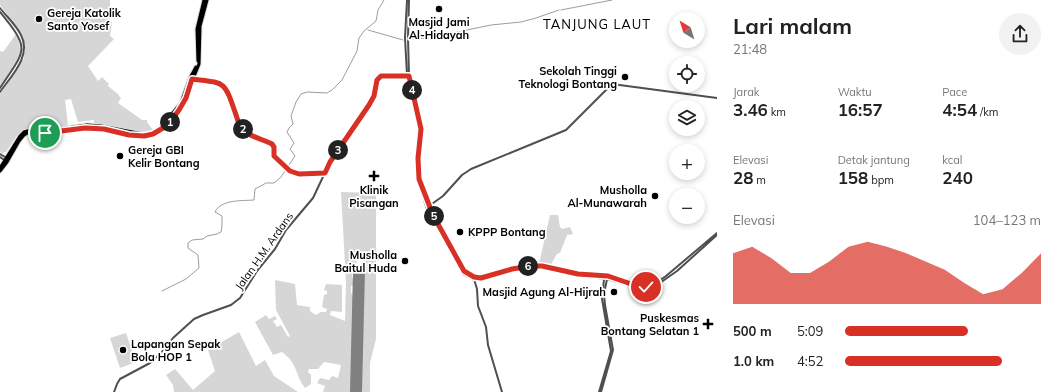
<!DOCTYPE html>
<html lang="id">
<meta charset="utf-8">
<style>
body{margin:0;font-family:Mulish,sans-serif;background:#f2f2f2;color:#222;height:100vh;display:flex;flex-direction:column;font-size:15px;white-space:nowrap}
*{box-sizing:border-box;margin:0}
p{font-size:13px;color:#767676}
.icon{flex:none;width:22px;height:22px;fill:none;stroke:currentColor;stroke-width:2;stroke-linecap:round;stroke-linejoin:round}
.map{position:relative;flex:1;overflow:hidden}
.details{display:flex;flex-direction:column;background:#fff;width:340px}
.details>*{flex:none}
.needle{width:26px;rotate:322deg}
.fabs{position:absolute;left:669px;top:12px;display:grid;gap:8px}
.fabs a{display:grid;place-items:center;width:36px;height:36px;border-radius:50%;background:#fff;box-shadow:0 2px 6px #0003;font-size:20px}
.pin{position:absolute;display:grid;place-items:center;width:34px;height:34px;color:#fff;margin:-17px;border:2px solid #fff;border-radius:50%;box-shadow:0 1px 4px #0007}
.km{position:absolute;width:20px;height:20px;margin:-10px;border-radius:50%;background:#222;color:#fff;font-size:11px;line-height:20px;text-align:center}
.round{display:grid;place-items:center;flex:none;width:42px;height:42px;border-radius:21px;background:#f2f2f2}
.head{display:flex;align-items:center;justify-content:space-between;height:68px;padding:0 16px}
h1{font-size:22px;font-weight:700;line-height:30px}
.metrics{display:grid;grid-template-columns:repeat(3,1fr);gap:6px;height:68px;padding:4px 16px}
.metrics div{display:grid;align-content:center}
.metrics b{font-size:17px;font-weight:700}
.metrics small{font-size:11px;font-weight:400}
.metrics p{font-size:11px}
.chart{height:112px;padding:8px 16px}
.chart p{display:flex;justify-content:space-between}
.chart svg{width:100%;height:72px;margin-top:4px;fill:#d93025;opacity:.7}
ul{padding:0 16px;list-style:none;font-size:13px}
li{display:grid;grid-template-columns:64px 48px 1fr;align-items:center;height:30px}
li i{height:10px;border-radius:5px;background:#d93025}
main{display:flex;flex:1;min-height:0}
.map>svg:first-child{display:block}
.green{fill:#d6d6d6}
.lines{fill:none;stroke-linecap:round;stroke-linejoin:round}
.stream{stroke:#9d9d9d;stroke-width:1}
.runway{stroke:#808080;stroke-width:12}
.major-casing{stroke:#dbdbdb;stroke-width:5}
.minor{stroke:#4f4f4f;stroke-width:2}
.major{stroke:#000;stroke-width:3}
.route-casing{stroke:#fff;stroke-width:8}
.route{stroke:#d93025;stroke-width:5}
.poi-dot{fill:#000;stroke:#fff;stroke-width:1.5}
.labels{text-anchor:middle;stroke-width:3.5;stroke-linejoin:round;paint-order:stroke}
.poi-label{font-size:11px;font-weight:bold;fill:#000;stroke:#fff;text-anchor:end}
.street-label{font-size:11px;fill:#000;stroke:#fff}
.quarter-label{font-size:13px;letter-spacing:1px;fill:#000;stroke:#fff}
</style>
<main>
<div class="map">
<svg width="717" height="392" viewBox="0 0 717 392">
<rect width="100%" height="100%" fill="#fff"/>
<path class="green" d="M0,0H110V21L112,22L110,36L114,39L88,66L98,81L102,77L109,84L108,86L119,95V96L121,98L118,103L142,120H147V122L153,130L142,133L94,124V120L78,122L71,99L65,100L68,125L58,128H42V120L44,119V117L36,118L37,127L24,129L16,137L6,152H4L3,154L0,152V94L24,58L25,46L22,34L0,5Z
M16,34C27,57 13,68 0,86V51L3,52Z
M341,192L376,193V339L370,363V392H359L363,255H357L356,271H352V278L356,284V286H351V293L355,299L353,392H323L325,386L317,383L320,378L329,380L332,376L338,378L341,365L324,362L318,369H309L308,372L311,375V384L305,388C294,373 299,365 282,352L273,355L255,322L266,315L269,319L275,316L277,319L273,321L277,327L281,325L288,337L290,336L276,310L275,280L295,284L297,305L310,307V311L316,315L321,312H326L327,309L322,307L324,295L327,294V291L324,290L326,284L342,285V312L331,311L330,315L345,321L346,282Z
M550,215H558L560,227L562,229L570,227L573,234L567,235L560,253L557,254L550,266L539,264Z
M239,332L256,366L265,360L274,376L298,392H174L173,385L166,375L175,369L193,390L215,371L208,350Z
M126,333L136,362L120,368L110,338Z"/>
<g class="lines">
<path class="stream" d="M561,10L612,0
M368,30L403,40
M409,39L428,38L491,25L521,22L536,18L559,10
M162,291L186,279L199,268L198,255L188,248V243L192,240L203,239L207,236L217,234L221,232L222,226V216L215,212C221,199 243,201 254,200L255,189L266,183H274L281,177L295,156L290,149L294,143L287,132L289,128L293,124L291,116L296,102L301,94L307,92L327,93L332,90L342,80L357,51L359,38L364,31L376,21L378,10L384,0"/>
<path class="runway" d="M356,392L359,271"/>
<defs>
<path id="major" d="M198,61L197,29L204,0
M0,168L20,136L24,132L31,130H53L87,125L101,126L143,134L151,133L157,130L162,126L181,103L190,78L196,67
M0,171L7,162L19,141L24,135L29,132L52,133L77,128H93L144,136L153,134L167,125L183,104L199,64L200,26L207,0"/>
</defs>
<use href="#major" class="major-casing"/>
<path class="minor" d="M407,0L405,38L407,75L419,129L416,159L417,179L427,209L463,274L474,280H482L513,271L540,268L578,276L607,279L636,288L649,289L657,285L677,271L717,235
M409,0L408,38L409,75L421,129L418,158L419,179L424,195L435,220L460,265L469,274L474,277L481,278L512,269L531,266H542L578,274L605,276L637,286L646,287L656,283L666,276L717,233
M0,8C7,17 16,25 21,35C32,56 11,76 0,92
M0,12C31,50 26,49 0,88
M193,79C206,80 220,79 228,91L241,128L249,134L272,144L274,147V156C290,173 301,177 325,173
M0,154L7,158
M0,157L6,161
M429,206L443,196L462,175L471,169L566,130L612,84L717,98
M474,279L477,289L478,306L486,327L488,345L502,392
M114,392L117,384L120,379L150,363L161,353L173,338L194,319L203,315L231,305L240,298L257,271L275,249L286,230L313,198L330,162L372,102L378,78L384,75H408
M599,392L611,351L602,299L604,279
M601,392L613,350L605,305L604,294L607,279"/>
<use href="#major" class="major"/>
</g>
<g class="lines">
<defs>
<path id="route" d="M45,133L85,128L104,129L129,135L144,136L153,134L168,125L179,110L186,98L192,79C225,83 224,80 235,112C237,117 238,124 242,129C249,137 263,139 272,144L274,147V156L290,171L299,174L325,173L330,162L369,105L374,96L377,80L381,76H409L421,129L418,158L419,179L433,215L464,271L474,277L481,278L512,269L531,266H542L578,274L608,276L637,286L646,287"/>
</defs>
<use href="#route" class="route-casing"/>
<use href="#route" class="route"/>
</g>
<g class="poi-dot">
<circle cx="439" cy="9" r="4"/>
<circle cx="39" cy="19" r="4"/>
<circle cx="625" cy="77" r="4"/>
<circle cx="120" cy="156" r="4"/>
<path d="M372 170h4v4h4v4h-4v4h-4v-4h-4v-4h4z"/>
<circle cx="655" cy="196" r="4"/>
<circle cx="460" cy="232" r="4"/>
<circle cx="405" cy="261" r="4"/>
<circle cx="614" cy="292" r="4"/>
<path d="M706 318h4v4h4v4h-4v4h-4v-4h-4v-4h4z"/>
<circle cx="123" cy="350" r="4"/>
</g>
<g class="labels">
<g class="poi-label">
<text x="47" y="17" text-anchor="start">Gereja Katolik<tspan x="47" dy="13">Santo Yosef</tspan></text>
<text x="439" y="26" text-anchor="middle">Masjid Jami<tspan x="439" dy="13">Al-Hidayah</tspan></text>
<text x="617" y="75">Sekolah Tinggi<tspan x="617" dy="13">Teknologi Bontang</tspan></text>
<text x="128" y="154" text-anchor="start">Gereja GBI<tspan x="128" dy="13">Kelir Bontang</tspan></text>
<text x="374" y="194" text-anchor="middle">Klinik<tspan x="374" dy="13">Pisangan</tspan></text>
<text x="647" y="194">Musholla<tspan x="647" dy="13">Al-Munawarah</tspan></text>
<text x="468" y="236" text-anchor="start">KPPP Bontang</text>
<text x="397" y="259">Musholla<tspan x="397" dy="13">Baitul Huda</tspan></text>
<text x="606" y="296">Masjid Agung Al-Hijrah</text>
<text x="699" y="322">Puskesmas<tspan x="699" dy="13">Bontang Selatan 1</tspan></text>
<text x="131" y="348" text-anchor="start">Lapangan Sepak<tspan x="131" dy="13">Bola HOP 1</tspan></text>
</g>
<g class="street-label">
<text transform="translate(264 251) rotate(-55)" y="4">Jalan H.M. Ardans</text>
</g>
<g class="quarter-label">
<text x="597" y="29">TANJUNG LAUT</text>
</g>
</g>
</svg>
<div class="fabs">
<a><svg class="needle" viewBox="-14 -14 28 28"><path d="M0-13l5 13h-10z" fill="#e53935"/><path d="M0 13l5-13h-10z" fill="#767676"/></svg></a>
<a><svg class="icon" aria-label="locate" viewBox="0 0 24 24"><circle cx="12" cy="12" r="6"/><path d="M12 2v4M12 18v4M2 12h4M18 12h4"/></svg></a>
<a><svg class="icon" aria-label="layers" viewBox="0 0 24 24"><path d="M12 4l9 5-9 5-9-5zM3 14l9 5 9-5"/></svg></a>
<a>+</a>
<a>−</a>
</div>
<div class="pin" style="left:45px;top:133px;background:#1e9e55"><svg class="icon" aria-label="arrive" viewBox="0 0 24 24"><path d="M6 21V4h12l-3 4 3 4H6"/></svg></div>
<div class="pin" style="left:646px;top:287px;background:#d93025"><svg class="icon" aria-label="check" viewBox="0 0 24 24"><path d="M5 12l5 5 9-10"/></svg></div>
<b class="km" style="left:170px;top:122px">1</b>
<b class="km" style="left:243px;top:129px">2</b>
<b class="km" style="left:338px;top:150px">3</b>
<b class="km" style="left:412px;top:90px">4</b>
<b class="km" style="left:434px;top:216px">5</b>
<b class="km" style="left:528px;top:266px">6</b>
</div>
<section class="details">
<div class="head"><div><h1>Lari malam</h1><p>21:48</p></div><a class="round"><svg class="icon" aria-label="share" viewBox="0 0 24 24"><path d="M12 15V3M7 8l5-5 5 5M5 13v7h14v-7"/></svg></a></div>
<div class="metrics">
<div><p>Jarak</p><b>3.46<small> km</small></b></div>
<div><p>Waktu</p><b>16:57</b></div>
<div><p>Pace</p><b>4:54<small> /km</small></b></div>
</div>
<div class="metrics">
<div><p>Elevasi</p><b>28<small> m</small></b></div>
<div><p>Detak jantung</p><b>158<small> bpm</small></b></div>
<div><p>kcal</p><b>240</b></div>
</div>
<div class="chart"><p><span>Elevasi</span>104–123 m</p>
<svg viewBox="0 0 160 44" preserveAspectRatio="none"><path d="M0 44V13L10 9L20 16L30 25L40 25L50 18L60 9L70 6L80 9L90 13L100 18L110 23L120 31L130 38L140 35L150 25L160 13V44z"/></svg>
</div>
<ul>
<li><b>500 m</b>5:09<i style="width:63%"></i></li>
<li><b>1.0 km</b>4:52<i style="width:80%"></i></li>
</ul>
</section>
</main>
